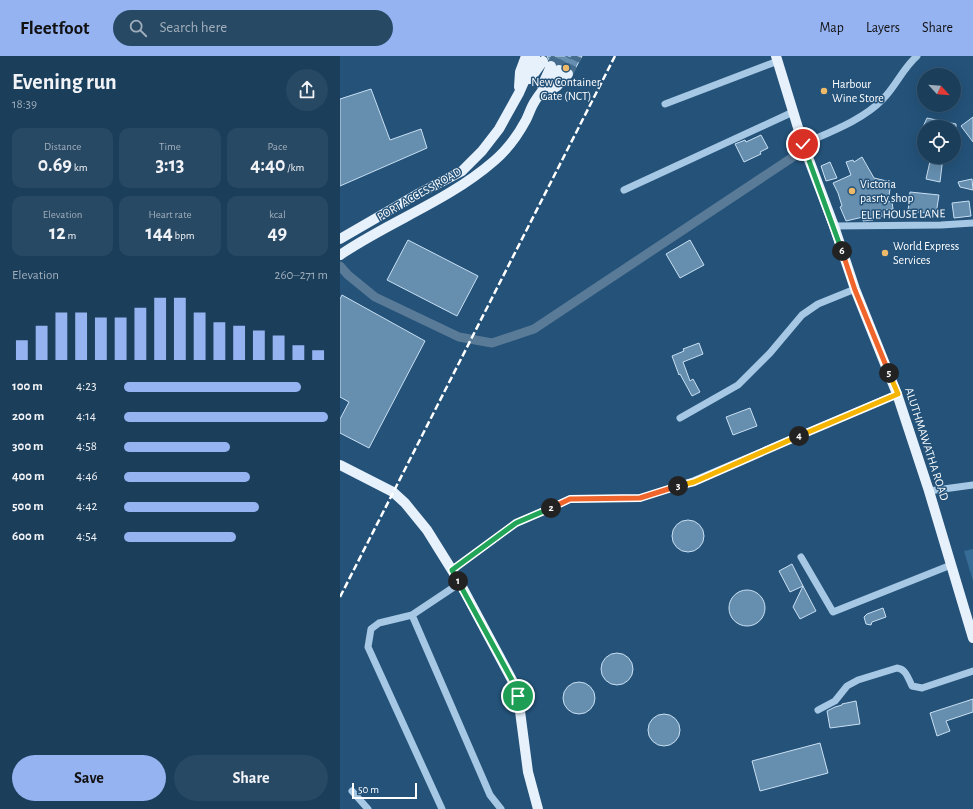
<!DOCTYPE html>
<meta charset="utf-8">
<style>
body{margin:0;font-family:"Alegreya Sans",sans-serif;background:#284964;color:#f1f3f6;height:100vh;display:flex;flex-direction:column;font-size:15px;white-space:nowrap}
*{box-sizing:border-box;margin:0}
p{font-size:13px;color:#a0aebb}
.icon{flex:none;width:22px;height:22px;fill:none;stroke:currentColor;stroke-width:2;stroke-linecap:round;stroke-linejoin:round}
.map{position:relative;flex:1;overflow:hidden}
.side{display:flex;flex-direction:column;background:#1b3e5b;width:340px}
.side>*{flex:none}
.needle{width:26px;rotate:116deg}
.tools{position:absolute;left:577px;top:12px;display:grid;gap:8px}
.tools a{display:grid;place-items:center;width:44px;height:44px;border-radius:50%;background:#1b3e5b;box-shadow:0 4px 16px #0002,0 0 0 1px #395771;font-size:20px}
.scale{position:absolute;left:12px;bottom:10px;width:65px;box-sizing:border-box;padding-left:4px;border:2px solid #fff;border-top:0;font-size:11px;line-height:14px;white-space:nowrap;color:#fff;-webkit-text-stroke:3px #245279;paint-order:stroke}
.pin{position:absolute;display:grid;place-items:center;width:34px;height:34px;color:#fff;margin:-17px;border:2px solid #fff;border-radius:50%;box-shadow:0 1px 4px #0007}
.km{position:absolute;width:20px;height:20px;margin:-10px;border-radius:50%;background:#222;color:#fff;font-size:11px;line-height:20px;text-align:center}
.round{display:grid;place-items:center;flex:none;width:42px;height:42px;border-radius:21px;background:#284964}
.head{display:flex;align-items:center;justify-content:space-between;height:68px;padding:0 12px}
h1{font-size:22px;font-weight:700;line-height:30px}
.figures{display:grid;grid-template-columns:repeat(3,1fr);gap:6px;height:68px;padding:4px 12px}
.figures div{display:grid;align-content:center;border-radius:10px;background:#284964;text-align:center}
.figures b{font-size:20px;font-weight:700}
.figures small{font-size:11px;font-weight:400}
.figures p{font-size:11px}
.chart{height:112px;padding:8px 12px}
.chart p{display:flex;justify-content:space-between}
.chart svg{width:100%;height:72px;margin-top:4px;stroke:#95b2f1;stroke-width:6}
.action{display:flex;gap:8px;margin-top:auto;padding:8px 12px}
.action a{flex:1;height:46px;border-radius:24px;background:#95b2f1;color:#111;font-size:16px;font-weight:700;line-height:46px;text-align:center}
.action a+a{background:#284964;color:#f1f3f6}
ul{padding:0 12px;list-style:none;font-size:13px}
li{display:grid;grid-template-columns:64px 48px 1fr;align-items:center;height:30px}
li i{height:10px;border-radius:5px;background:#95b2f1}
header{display:flex;align-items:center;gap:24px;box-sizing:border-box;height:56px;padding:0 20px;background:#95b2f1;color:#111}
header strong{font-size:19px}
nav{display:flex;gap:22px;margin-inline-start:auto;font-size:14px}
.search{width:280px;height:36px;background:#284964;display:flex;align-items:center;gap:10px;box-sizing:border-box;padding:0 14px;border-radius:22px;color:#a0aebb;font-size:15px}
main{display:flex;flex:1;min-height:0}
.map>svg:first-child{display:block}
.green{fill:#376c97}
.lines{fill:none;stroke-linecap:round;stroke-linejoin:round}
.canal{stroke:#5a7b98;stroke-width:9}
.building{fill:#658eaf;stroke:#c9e0f3}
.major-tunnel{stroke:#456c8d;stroke-width:10;stroke-dasharray:10 5;stroke-linecap:butt}
.minor{stroke:#a6c8e4;stroke-width:7}
.major{stroke:#e6f1fc;stroke-width:10}
.rail{stroke:#fff;stroke-width:2.5;stroke-dasharray:7 3;stroke-linecap:butt}
.split-1-casing{stroke:#fff;stroke-width:8}
.split-2-casing{stroke:#fff;stroke-width:8}
.split-3-casing{stroke:#fff;stroke-width:8}
.split-4-casing{stroke:#fff;stroke-width:8}
.split-5-casing{stroke:#fff;stroke-width:8}
.split-6-casing{stroke:#fff;stroke-width:8}
.split-7-casing{stroke:#fff;stroke-width:8}
.split-1{stroke:#22a559;stroke-width:5}
.split-2{stroke:#22a559;stroke-width:5}
.split-3{stroke:#f0652b;stroke-width:5}
.split-4{stroke:#f5b400;stroke-width:5}
.split-5{stroke:#f5b400;stroke-width:5}
.split-6{stroke:#f0652b;stroke-width:5}
.split-7{stroke:#22a559;stroke-width:5}
.poi-dot{fill:#eeba6a;stroke:#245279;stroke-width:1.5}
.labels{text-anchor:middle;stroke-width:3;stroke-linejoin:round;paint-order:stroke}
.poi-label{font-size:12px;fill:#fff;stroke:#245279;text-anchor:start}
.street-label{font-size:12px;fill:#fff;stroke:#245279}
</style>
<header>
<strong>Fleetfoot</strong>
<div class="search"><svg class="icon" aria-label="search" viewBox="0 0 24 24"><circle cx="10" cy="10" r="6"/><path d="M15 15l6 6"/></svg>Search here</div>
<nav><a>Map</a><a>Layers</a><a>Share</a></nav>
</header>
<main>
<section class="side">
<div class="head"><div><h1>Evening run</h1><p>18:39</p></div><a class="round"><svg class="icon" aria-label="share" viewBox="0 0 24 24"><path d="M12 15V3M7 8l5-5 5 5M5 13v7h14v-7"/></svg></a></div>
<div class="figures">
<div><p>Distance</p><b>0.69<small> km</small></b></div>
<div><p>Time</p><b>3:13</b></div>
<div><p>Pace</p><b>4:40<small> /km</small></b></div>
</div>
<div class="figures">
<div><p>Elevation</p><b>12<small> m</small></b></div>
<div><p>Heart rate</p><b>144<small> bpm</small></b></div>
<div><p>kcal</p><b>49</b></div>
</div>
<div class="chart"><p><span>Elevation</span>260–271 m</p>
<svg viewBox="0 0 160 44" preserveAspectRatio="none"><path d="M5 44V32M15 44V23M25 44V15M35 44V15M45 44V18M55 44V18M65 44V12M75 44V6M85 44V6M95 44V15M105 44V21M115 44V23M125 44V26M135 44V29M145 44V35M155 44V38"/></svg>
</div>
<ul>
<li><b>100 m</b>4:23<i style="width:87%"></i></li>
<li><b>200 m</b>4:14<i style="width:100%"></i></li>
<li><b>300 m</b>4:58<i style="width:52%"></i></li>
<li><b>400 m</b>4:46<i style="width:62%"></i></li>
<li><b>500 m</b>4:42<i style="width:66%"></i></li>
<li><b>600 m</b>4:54<i style="width:55%"></i></li>
</ul>
<div class="action"><a>Save</a><a>Share</a></div>
</section>
<div class="map">
<svg width="633" height="753" viewBox="0 0 633 753">
<rect width="100%" height="100%" fill="#245279"/>
<path class="green" d="M633,493V525L624,495Z"/>
<g class="lines">
<path class="canal" d="M0,210L8,219L35,241L119,281L152,287L194,273L456,99"/>
</g>
<path class="building" d="M207,0H242L234,15L230,12H225L223,9L217,8L214,4H209Z
M31,33L50,84L81,73L87,92L0,130V43Z
M633,61V86L621,70Z
M587,62L616,68V71H583Z
M421,79L428,92L420,96L421,98L404,106L395,88L405,84L406,86Z
M522,101L534,122L551,126L548,146L552,145L553,153L545,154V160L533,161V164L523,165V161L506,165L500,151L502,150L498,137L493,127L511,119L506,106L513,104L514,106Z
M591,101H603L600,126L586,123Z
M490,106L497,122L486,125L481,110Z
M632,123L633,134L620,131L618,126Z
M570,136L599,139L596,158L568,155Z
M629,145L631,160L614,162L612,147Z
M68,184L138,220L117,260L47,224Z
M350,184L364,209L340,222L326,198Z
M2,239L85,285L29,392L0,377V363L9,346L0,341V243Z
M359,287L363,298L343,306L350,325L353,323L360,336L352,340L340,318L339,319L332,300L344,295L343,293Z
M410,352L417,370L393,379L386,361Z
M332 480a16 16 0 1 1 32 0a16 16 0 1 1-32 0Z
M452,508L463,530L450,536L439,515Z
M463,530L476,555L460,563L453,551Z
M389 552a18 18 0 1 1 36 0a18 18 0 1 1-36 0Z
M543,552L546,561L532,566L531,569L526,568L524,561L527,558Z
M261 613a16 16 0 1 1 32 0a16 16 0 1 1-32 0Z
M223 642a16 16 0 1 1 32 0a16 16 0 1 1-32 0Z
M633,643V656L606,665L610,675L597,680L590,657Z
M516,645L520,668L490,672L487,655L495,651L502,649V648Z
M308 674a16 16 0 1 1 32 0a16 16 0 1 1-32 0Z
M480,687L488,717L420,735L412,705Z"/>
<g class="lines">
<path class="major-tunnel" d="M211,10L217,0
M219,14L227,0
M228,18L237,0"/>
<path class="minor" d="M325,48L438,5
M463,88C490,76 523,64 543,43C556,30 563,12 577,0
M284,134L453,56
M494,170L601,169L633,167
M340,362L398,329L430,297L462,259L478,248L515,233
M589,435L633,429
M461,501L493,556L611,509
M112,514L176,467L230,443L300,442L353,425L557,338
M120,527L72,559L150,739L161,753
M72,559L39,567L31,573L28,591L102,753
M478,654L495,645L507,630L518,624L557,612C566,613 568,622 572,630L582,632L633,615
M12,735L28,753"/>
<path class="major" d="M436,0L463,88L494,170L515,233L557,338L589,435L633,582
M190,23L203,5
M202,30L211,10
M179,31L180,16L186,0
M202,40L217,30L228,18
M0,183L76,139L122,115L142,95L159,73L179,37L195,1
M0,199C50,165 108,145 154,105C167,94 178,79 186,64C189,58 191,51 195,45C201,35 212,23 219,14
M0,409L53,436L65,447L87,474L120,527L172,624L178,640L188,716L198,753"/>
<path class="rail" d="M0,541L275,0"/>
</g>
<g class="lines">
<defs>
<path id="split-1" d="M118,525L172,624L178,640"/>
<path id="split-2" d="M118,525L112,514L176,467L211,452"/>
<path id="split-3" d="M211,452L230,443L300,442L338,430"/>
<path id="split-4" d="M338,430L354,426L459,380"/>
<path id="split-5" d="M459,380L558,338L549,317"/>
<path id="split-6" d="M502,195L515,234L549,317"/>
<path id="split-7" d="M463,88L502,195"/>
</defs>
<use href="#split-1" class="split-1-casing"/>
<use href="#split-2" class="split-2-casing"/>
<use href="#split-3" class="split-3-casing"/>
<use href="#split-4" class="split-4-casing"/>
<use href="#split-5" class="split-5-casing"/>
<use href="#split-6" class="split-6-casing"/>
<use href="#split-7" class="split-7-casing"/>
<use href="#split-1" class="split-1"/>
<use href="#split-2" class="split-2"/>
<use href="#split-3" class="split-3"/>
<use href="#split-4" class="split-4"/>
<use href="#split-5" class="split-5"/>
<use href="#split-6" class="split-6"/>
<use href="#split-7" class="split-7"/>
</g>
<g class="poi-dot">
<circle cx="226" cy="12" r="4"/>
<circle cx="484" cy="35" r="4"/>
<circle cx="512" cy="135" r="4"/>
<circle cx="545" cy="197" r="4"/>
</g>
<g class="labels">
<g class="poi-label">
<text x="226" y="30" text-anchor="middle">New Container<tspan x="226" dy="14">Gate (NCT)</tspan></text>
<text x="492" y="32">Harbour<tspan x="492" dy="14">Wine Store</tspan></text>
<text x="520" y="132">Victoria<tspan x="520" dy="14">pasrty shop</tspan></text>
<text x="553" y="194">World Express<tspan x="553" dy="14">Services</tspan></text>
</g>
<g class="street-label">
<text transform="translate(79 138) rotate(-30)" y="4">PORT ACCESS ROAD</text>
<text transform="translate(563 158) rotate(-1)" y="4">ELIE HOUSE LANE</text>
<text transform="translate(587 388) rotate(72)" y="4">ALUTHMAWATHA ROAD</text>
</g>
</g>
</svg>
<div class="tools">
<a><svg class="needle" viewBox="-14 -14 28 28"><path d="M0-13l5 13h-10z" fill="#e53935"/><path d="M0 13l5-13h-10z" fill="#a0aebb"/></svg></a>
<a><svg class="icon" aria-label="locate" viewBox="0 0 24 24"><circle cx="12" cy="12" r="6"/><path d="M12 2v4M12 18v4M2 12h4M18 12h4"/></svg></a>
</div>
<div class="scale">50 m</div>
<div class="pin" style="left:178px;top:640px;background:#1e9e55"><svg class="icon" aria-label="arrive" viewBox="0 0 24 24"><path d="M6 21V4h12l-3 4 3 4H6"/></svg></div>
<div class="pin" style="left:463px;top:88px;background:#d93025"><svg class="icon" aria-label="check" viewBox="0 0 24 24"><path d="M5 12l5 5 9-10"/></svg></div>
<b class="km" style="left:118px;top:525px">1</b>
<b class="km" style="left:211px;top:452px">2</b>
<b class="km" style="left:338px;top:430px">3</b>
<b class="km" style="left:459px;top:380px">4</b>
<b class="km" style="left:549px;top:317px">5</b>
<b class="km" style="left:502px;top:195px">6</b>
</div>
</main>
